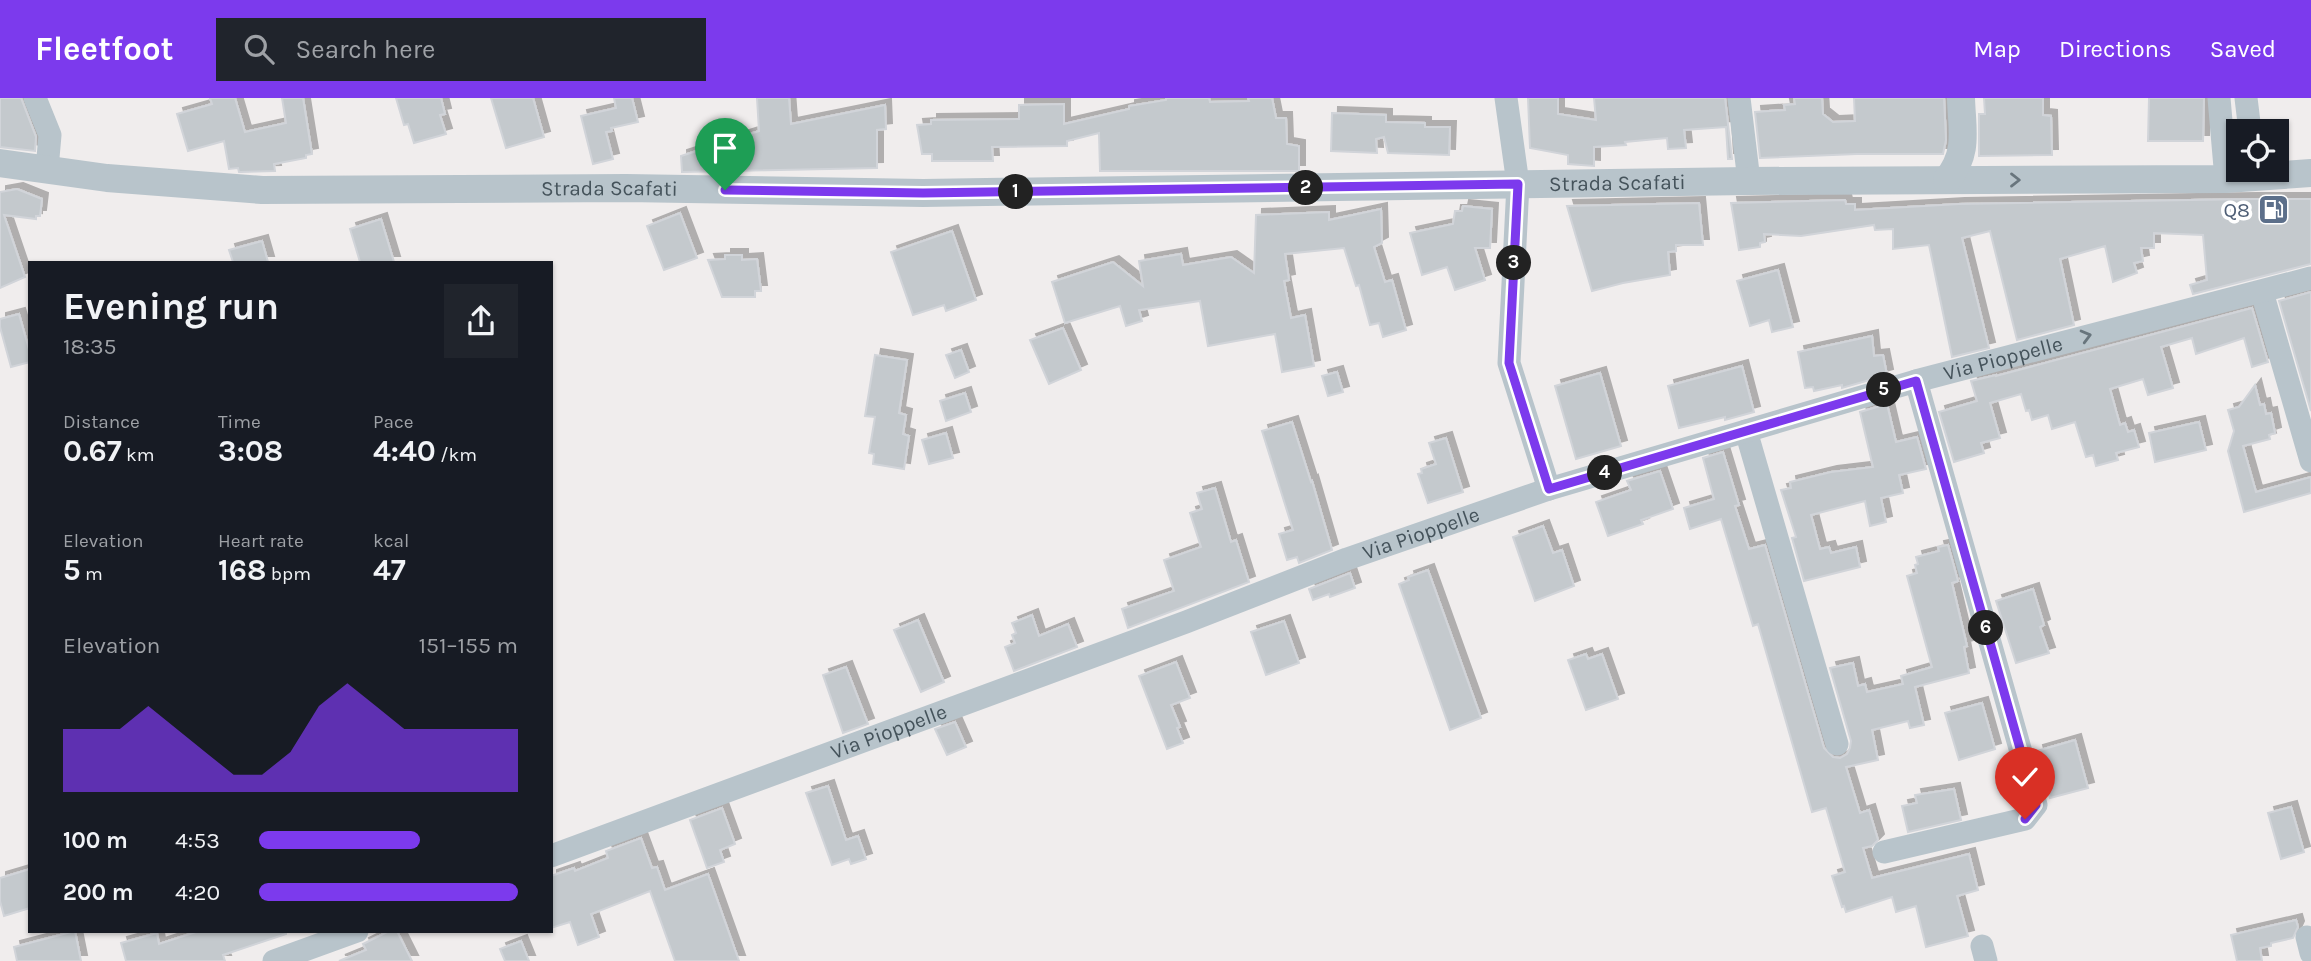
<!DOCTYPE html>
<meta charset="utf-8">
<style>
body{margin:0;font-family:Karla,sans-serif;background:#20242c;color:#f1f3f6;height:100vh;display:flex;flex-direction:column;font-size:26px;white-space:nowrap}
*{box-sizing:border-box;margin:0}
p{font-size:23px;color:#9ea1a6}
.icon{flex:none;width:38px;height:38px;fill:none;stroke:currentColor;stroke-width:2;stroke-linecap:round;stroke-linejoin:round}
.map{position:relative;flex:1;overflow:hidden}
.drawer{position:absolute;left:28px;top:163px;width:525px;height:672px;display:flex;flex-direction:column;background:#171b24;border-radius:0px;box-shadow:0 2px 5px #0004}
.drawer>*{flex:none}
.controls{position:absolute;left:2226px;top:21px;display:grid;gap:14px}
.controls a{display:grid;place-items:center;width:63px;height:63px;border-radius:0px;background:#171b24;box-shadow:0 2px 5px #0004;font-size:35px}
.pin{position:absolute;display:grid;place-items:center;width:60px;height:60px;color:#fff;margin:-72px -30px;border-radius:50% 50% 50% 0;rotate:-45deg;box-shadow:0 0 7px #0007}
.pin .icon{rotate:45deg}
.km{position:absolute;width:35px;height:35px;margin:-18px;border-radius:50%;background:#222;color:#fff;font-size:19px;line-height:35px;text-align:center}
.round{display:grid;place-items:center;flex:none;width:74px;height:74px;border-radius:0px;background:#20242c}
.head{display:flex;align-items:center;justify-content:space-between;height:119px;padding:0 35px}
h1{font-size:38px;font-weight:700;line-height:52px}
.stats{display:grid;grid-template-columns:repeat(3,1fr);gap:10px;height:119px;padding:7px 35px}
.stats div{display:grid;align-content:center}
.stats b{font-size:30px;font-weight:700}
.stats small{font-size:19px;font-weight:400}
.stats p{font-size:19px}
.chart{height:196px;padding:14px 35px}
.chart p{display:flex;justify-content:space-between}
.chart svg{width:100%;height:126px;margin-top:7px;fill:#7c3aed;opacity:.7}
ul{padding:0 35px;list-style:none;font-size:23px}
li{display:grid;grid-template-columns:112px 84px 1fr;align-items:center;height:52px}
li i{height:18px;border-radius:9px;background:#7c3aed}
header{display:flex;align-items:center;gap:42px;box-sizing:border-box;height:98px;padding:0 35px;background:#7c3aed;color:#fff}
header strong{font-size:33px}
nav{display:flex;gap:38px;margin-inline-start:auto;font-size:24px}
.search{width:490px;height:63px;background:#20242c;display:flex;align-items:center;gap:18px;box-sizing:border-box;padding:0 24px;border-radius:0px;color:#9ea1a6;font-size:26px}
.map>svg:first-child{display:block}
.building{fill:#c4c9cd;stroke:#d1d4d9;stroke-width:2;filter:url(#shadow)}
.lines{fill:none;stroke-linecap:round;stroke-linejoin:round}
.minor{stroke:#b8c4cb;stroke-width:23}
.tertiary{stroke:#b8c4cb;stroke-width:28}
.oneway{stroke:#68757d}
.route-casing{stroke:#fff;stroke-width:14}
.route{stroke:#7c3aed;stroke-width:9}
.labels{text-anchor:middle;stroke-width:7;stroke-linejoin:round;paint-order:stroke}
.street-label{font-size:21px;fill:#45535b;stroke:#fff}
.service-label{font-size:21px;fill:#4e5e75;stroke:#fff;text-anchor:end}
</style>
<header>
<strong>Fleetfoot</strong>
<div class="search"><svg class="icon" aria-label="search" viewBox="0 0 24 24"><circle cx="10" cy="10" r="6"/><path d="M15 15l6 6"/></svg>Search here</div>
<nav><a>Map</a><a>Directions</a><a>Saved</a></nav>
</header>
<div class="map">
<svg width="2311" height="863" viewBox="0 0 2311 863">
<defs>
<filter id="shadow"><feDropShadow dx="6" dy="-6" stdDeviation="0" flood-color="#0004"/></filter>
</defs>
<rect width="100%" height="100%" fill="#f0eded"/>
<path class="building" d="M0,0H21L36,39L35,53L0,49Z
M210,0H235L245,34L286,25L282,0H303L312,56L306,57V60L274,66L275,73L241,74H239L238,70L229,71L224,43L188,53L177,16L212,6Z
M396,0H441L445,16L440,17L446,36L414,45L408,26L404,27Z
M491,0H533L544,39L506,50Z
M614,0H632L638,24L611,30L612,33L606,34L613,61L593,66L581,18L616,10Z
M757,0H789L791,26L885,7L886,31L877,32V70L682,74L681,58L759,33Z
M1166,0H1209L1210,4L1249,3L1248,0H1272L1276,20H1286L1287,46L1299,48V73H1100L1099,35L1067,43V48L992,49L993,63H932V56H922L917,27L931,26V22L1019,21V7L1064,6V26L1129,11V8L1166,2Z
M1528,0H1558V16L1596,22L1594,0H1725L1732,61H1728L1726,29L1684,32L1686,50L1668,51L1667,40L1625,44L1626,47L1594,49V68L1568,66V57L1530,50Z
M1794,0H1822L1823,16L1833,24L1855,23L1854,0H1944L1946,42L1943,56H1857L1760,60L1755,14L1785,12L1784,7L1795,6Z
M1984,0H2043V17L2051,18L2052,57L1979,58V16H1985Z
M2149,0H2204L2203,43H2148Z
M1332,15L1386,17V24L1425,25V29H1450L1449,57L1388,55L1384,39L1376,41L1377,55L1331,53Z
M17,91L42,101L40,118H36V121L4,117L25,179L0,190V94Z
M2251,101H2311V166L2193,196L2190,187L2207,182L2203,137L2154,135V150H2141L2143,163L2134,165L2137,175L2113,184L2105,148L2060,161L2074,227L2017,242L1990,133L1962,140L1989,250L1952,259L1929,147L1893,151V131L1875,132L1874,127L1801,138L1764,136L1765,144L1760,145V149L1739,152L1731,105L1845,102L1846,106H1855V112L1959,106Z
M1699,105L1703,147H1676V153L1668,154L1670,177L1623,185L1592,193L1567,108Z
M1463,108L1492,111L1490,150H1475L1485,182L1455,192L1447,169L1422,177L1410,135L1453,126L1455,113H1462Z
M1381,111L1382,145L1374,149L1385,184L1392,182L1406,232L1383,239L1379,225L1370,227L1359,187L1356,188L1344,150L1285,156L1289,182L1284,183L1291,220L1305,217L1314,268L1282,274L1275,236L1208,248L1200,203L1139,212L1142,223L1126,228L1120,208L1065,225L1052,184L1113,164L1143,188L1139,163L1181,156L1183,167L1231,159L1254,175L1256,117L1329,114V122Z
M680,115L697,160L664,172L647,128Z
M381,121L394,164H360L350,131Z
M952,133L976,202L946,213L944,207L913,217L891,154Z
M262,143L268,164H233L229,152Z
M725,157H742V162L757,161L761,193H755V199H722L708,162L725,161Z
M1778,172L1793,229L1772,234L1769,222L1750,228L1737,183Z
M2311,194V313L2279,203Z
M2252,210L2268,264L2252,269L2244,240L2196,256L2192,240L2161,249L2173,290L2148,297L2143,281L2110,291L2120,327L2125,325L2128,334L2134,332L2139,349L2116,355L2118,362L2096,368L2093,357L2086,359L2075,324L2052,331L2048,317L2032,322L2029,312L2026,313L2021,296L1990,305L2000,340L1981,345L1984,355L1954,364L1939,314L1977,303L1971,283L1996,277V278Z
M19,216L30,255V264L11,269L0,229V221Z
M1063,230L1081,272L1049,286L1030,242Z
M1872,238L1874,258L1883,257L1887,277L1842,290V287L1814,293L1813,289L1805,290L1798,254Z
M961,252L969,274L955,280L946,257Z
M875,257L907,262L899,315L906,317L903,336L909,338L904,371L873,366L874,356L869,355L875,319L865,318Z
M1742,268L1754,314L1725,322V319L1679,330L1668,288Z
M1337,274L1343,294L1328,298L1322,278Z
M1600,275L1621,348L1576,361L1555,288Z
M2255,287L2260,307L2264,306L2266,316L2271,315L2275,335L2269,337L2270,341L2243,348L2256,394L2311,379V395L2244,414L2228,353L2234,333L2228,312L2239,309Z
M965,295L971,314L946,323L940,303Z
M1887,306L1896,344L1917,339L1926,371L1899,377L1903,395L1881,400L1886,424L1870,428L1865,403L1811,417L1820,451L1829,449L1831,455L1856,449L1860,469L1804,483L1792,440L1796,439L1781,392L1791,390L1790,384L1831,374L1873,369L1860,314Z
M1292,324L1311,384L1312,383L1332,452L1299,465L1297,459L1287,462L1279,436L1293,432L1262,333Z
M2199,324L2206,352L2155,364L2149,335Z
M946,335L953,360L929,366L922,342Z
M1446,340L1463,394L1428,405L1418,376L1422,375L1421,371L1436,366L1429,345Z
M1723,354L1739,407L1735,408L1749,451L1765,447L1824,650L1833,659L1840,660L1847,656L1850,650L1851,643L1830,570L1853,565L1858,588L1865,586L1867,594L1903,586L1901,578L1932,569L1907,478L1917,475L1915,467L1918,466L1916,459L1939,453L1938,449L1948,447L1958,483L1952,485L1967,548L1964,549L1969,575L1915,589L1924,627L1910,630L1908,623L1872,632L1878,662L1846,669L1860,715L1869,712L1878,742L1872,748L1863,750L1872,780L1969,756L1978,792L1957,798L1968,838L1926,849L1916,808L1896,814L1892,799L1846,814L1844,808L1842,809L1832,778L1845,774L1826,710L1812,714L1758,526L1753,528L1721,421L1690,431L1684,410L1714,401L1703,360Z
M1660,373L1673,411L1641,422L1643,426L1608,438L1596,404L1631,392L1627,383Z
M1215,390L1231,444L1236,442L1249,484L1128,530L1122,511L1174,493L1164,462L1201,449L1190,415L1202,411L1197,395Z
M1543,428L1553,455L1562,452L1574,488L1535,503L1513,439Z
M1428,472L1481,620L1450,632L1399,486L1409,482L1408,479Z
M1350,475L1355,490L1330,499L1329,496L1313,502L1309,491Z
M2033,491L2044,527L2040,529L2049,555L2016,565L1996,503Z
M1032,517L1039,538L1068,526L1077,549L1014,573L1005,549L1015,545L1012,537L1016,535L1012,525Z
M918,522L944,584L921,594L894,532Z
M1284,523L1299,565L1266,577L1251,534Z
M1586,556L1588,561L1602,556L1618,601L1586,612L1568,562Z
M1176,564L1190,600L1171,607L1180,629L1177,630L1183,645L1167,651L1139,578Z
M846,569L868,626L843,635L823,577Z
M1982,605L1995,651L1959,662L1945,615Z
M955,624L966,649L947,657L935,631Z
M2075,642L2088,690L2050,700L2037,653Z
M828,688L846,742L858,738L866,761L851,766L849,761L832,767L806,695Z
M1954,691L1961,722L1908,734L1902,708L1917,705L1915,697Z
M2291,709L2304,754L2281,761L2268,715Z
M722,710L735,746L720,752L724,764L707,770L690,722Z
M641,740L652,770L657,769L665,792L708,776L739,863H675L650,793L591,816L599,839L578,847L570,824L551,830V778L574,770L575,773L608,760L606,753Z
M30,771V810L4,818L0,803V780Z
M2296,822L2298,829L2293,840L2271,845V848L2260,850L2262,863H2237L2231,837Z
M75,833L81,863H17L14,849Z
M199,833H286V836L223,857L225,863H126L121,845L157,835L159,846Z
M389,833H397L412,863H339L366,852L363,846Z
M521,843L529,863H505L500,851Z"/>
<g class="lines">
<g class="minor">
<path d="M35,0L50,37L47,71"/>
<path d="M1506,0L1518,86L1509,265L1549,391"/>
<path d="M1739,0L1749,83"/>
<path d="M2219,0L2226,81"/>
<path d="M2246,0L2250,33"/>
<path d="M2262,194L2311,363"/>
<path d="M1746,333L1837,646"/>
<path d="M1884,754L2025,721L2036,707L1916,283"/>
<path id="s1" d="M551,758L1186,524L1347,461L1549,391L1916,283L2311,180"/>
<path d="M2307,839L2311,855"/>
<path d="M1982,848L1986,863"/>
<path d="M274,863L357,833"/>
</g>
<g class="tertiary">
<path id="s2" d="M0,65L107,80L262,92L626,90L923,95L1749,83L2226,81L2311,75"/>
<path d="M1947,82C1969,54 1962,33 1961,0"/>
</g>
</g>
<defs><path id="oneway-chevron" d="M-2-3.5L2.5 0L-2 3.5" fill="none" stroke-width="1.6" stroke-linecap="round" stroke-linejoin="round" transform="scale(1.75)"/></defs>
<g class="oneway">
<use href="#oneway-chevron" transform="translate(2015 82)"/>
<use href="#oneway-chevron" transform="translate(2086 238) rotate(-15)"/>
</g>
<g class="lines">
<defs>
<path id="route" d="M725,92L923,95L1518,86L1509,265L1549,391L1916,283L2036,707L2025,721"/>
</defs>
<use href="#route" class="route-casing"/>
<use href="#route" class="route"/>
</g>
<defs>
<symbol id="fuel-square" viewBox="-11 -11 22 22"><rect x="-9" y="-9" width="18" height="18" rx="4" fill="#5c6f8a" stroke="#fff"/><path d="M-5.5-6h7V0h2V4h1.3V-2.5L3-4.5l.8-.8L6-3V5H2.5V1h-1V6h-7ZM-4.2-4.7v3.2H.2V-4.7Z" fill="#fff"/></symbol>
</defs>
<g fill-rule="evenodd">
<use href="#fuel-square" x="2256" y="94" width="35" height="35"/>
</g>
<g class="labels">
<g class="street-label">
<text dy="7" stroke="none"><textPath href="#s2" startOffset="1619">Strada Scafati</textPath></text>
<text dy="7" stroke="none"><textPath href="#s2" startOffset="611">Strada Scafati</textPath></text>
<text dy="7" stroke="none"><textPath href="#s1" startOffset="1536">Via Pioppelle</textPath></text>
<text dy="7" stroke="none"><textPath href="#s1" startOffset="928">Via Pioppelle</textPath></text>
<text dy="7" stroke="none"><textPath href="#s1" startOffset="360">Via Pioppelle</textPath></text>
</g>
<g class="service-label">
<text x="2250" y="119">Q8</text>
</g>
</g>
</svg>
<div class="controls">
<a><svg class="icon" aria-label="locate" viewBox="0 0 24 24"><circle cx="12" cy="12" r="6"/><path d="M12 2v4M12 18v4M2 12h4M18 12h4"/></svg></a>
</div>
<div class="pin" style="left:725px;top:92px;background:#1e9e55"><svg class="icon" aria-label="arrive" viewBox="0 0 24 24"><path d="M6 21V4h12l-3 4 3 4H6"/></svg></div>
<div class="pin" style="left:2025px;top:721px;background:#d93025"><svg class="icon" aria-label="check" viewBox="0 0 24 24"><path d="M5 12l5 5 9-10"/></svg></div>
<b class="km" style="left:1016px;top:94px">1</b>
<b class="km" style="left:1306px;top:90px">2</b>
<b class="km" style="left:1514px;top:165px">3</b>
<b class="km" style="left:1605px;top:375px">4</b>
<b class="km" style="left:1884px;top:292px">5</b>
<b class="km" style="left:1986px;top:530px">6</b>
<section class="drawer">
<div class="head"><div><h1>Evening run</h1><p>18:35</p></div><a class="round"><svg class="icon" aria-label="share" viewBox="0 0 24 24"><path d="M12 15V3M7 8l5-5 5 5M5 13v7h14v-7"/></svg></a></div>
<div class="stats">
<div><p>Distance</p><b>0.67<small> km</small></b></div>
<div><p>Time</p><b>3:08</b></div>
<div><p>Pace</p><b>4:40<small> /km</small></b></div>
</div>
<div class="stats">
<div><p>Elevation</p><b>5<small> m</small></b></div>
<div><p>Heart rate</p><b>168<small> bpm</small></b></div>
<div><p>kcal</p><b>47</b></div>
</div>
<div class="chart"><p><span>Elevation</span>151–155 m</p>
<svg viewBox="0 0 160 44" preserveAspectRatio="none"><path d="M0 44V22L10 22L20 22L30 14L40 22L50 30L60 38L70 38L80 30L90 14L100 6L110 14L120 22L130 22L140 22L150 22L160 22V44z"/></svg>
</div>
<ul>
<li><b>100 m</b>4:53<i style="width:62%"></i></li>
<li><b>200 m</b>4:20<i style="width:100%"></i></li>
</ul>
</section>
</div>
